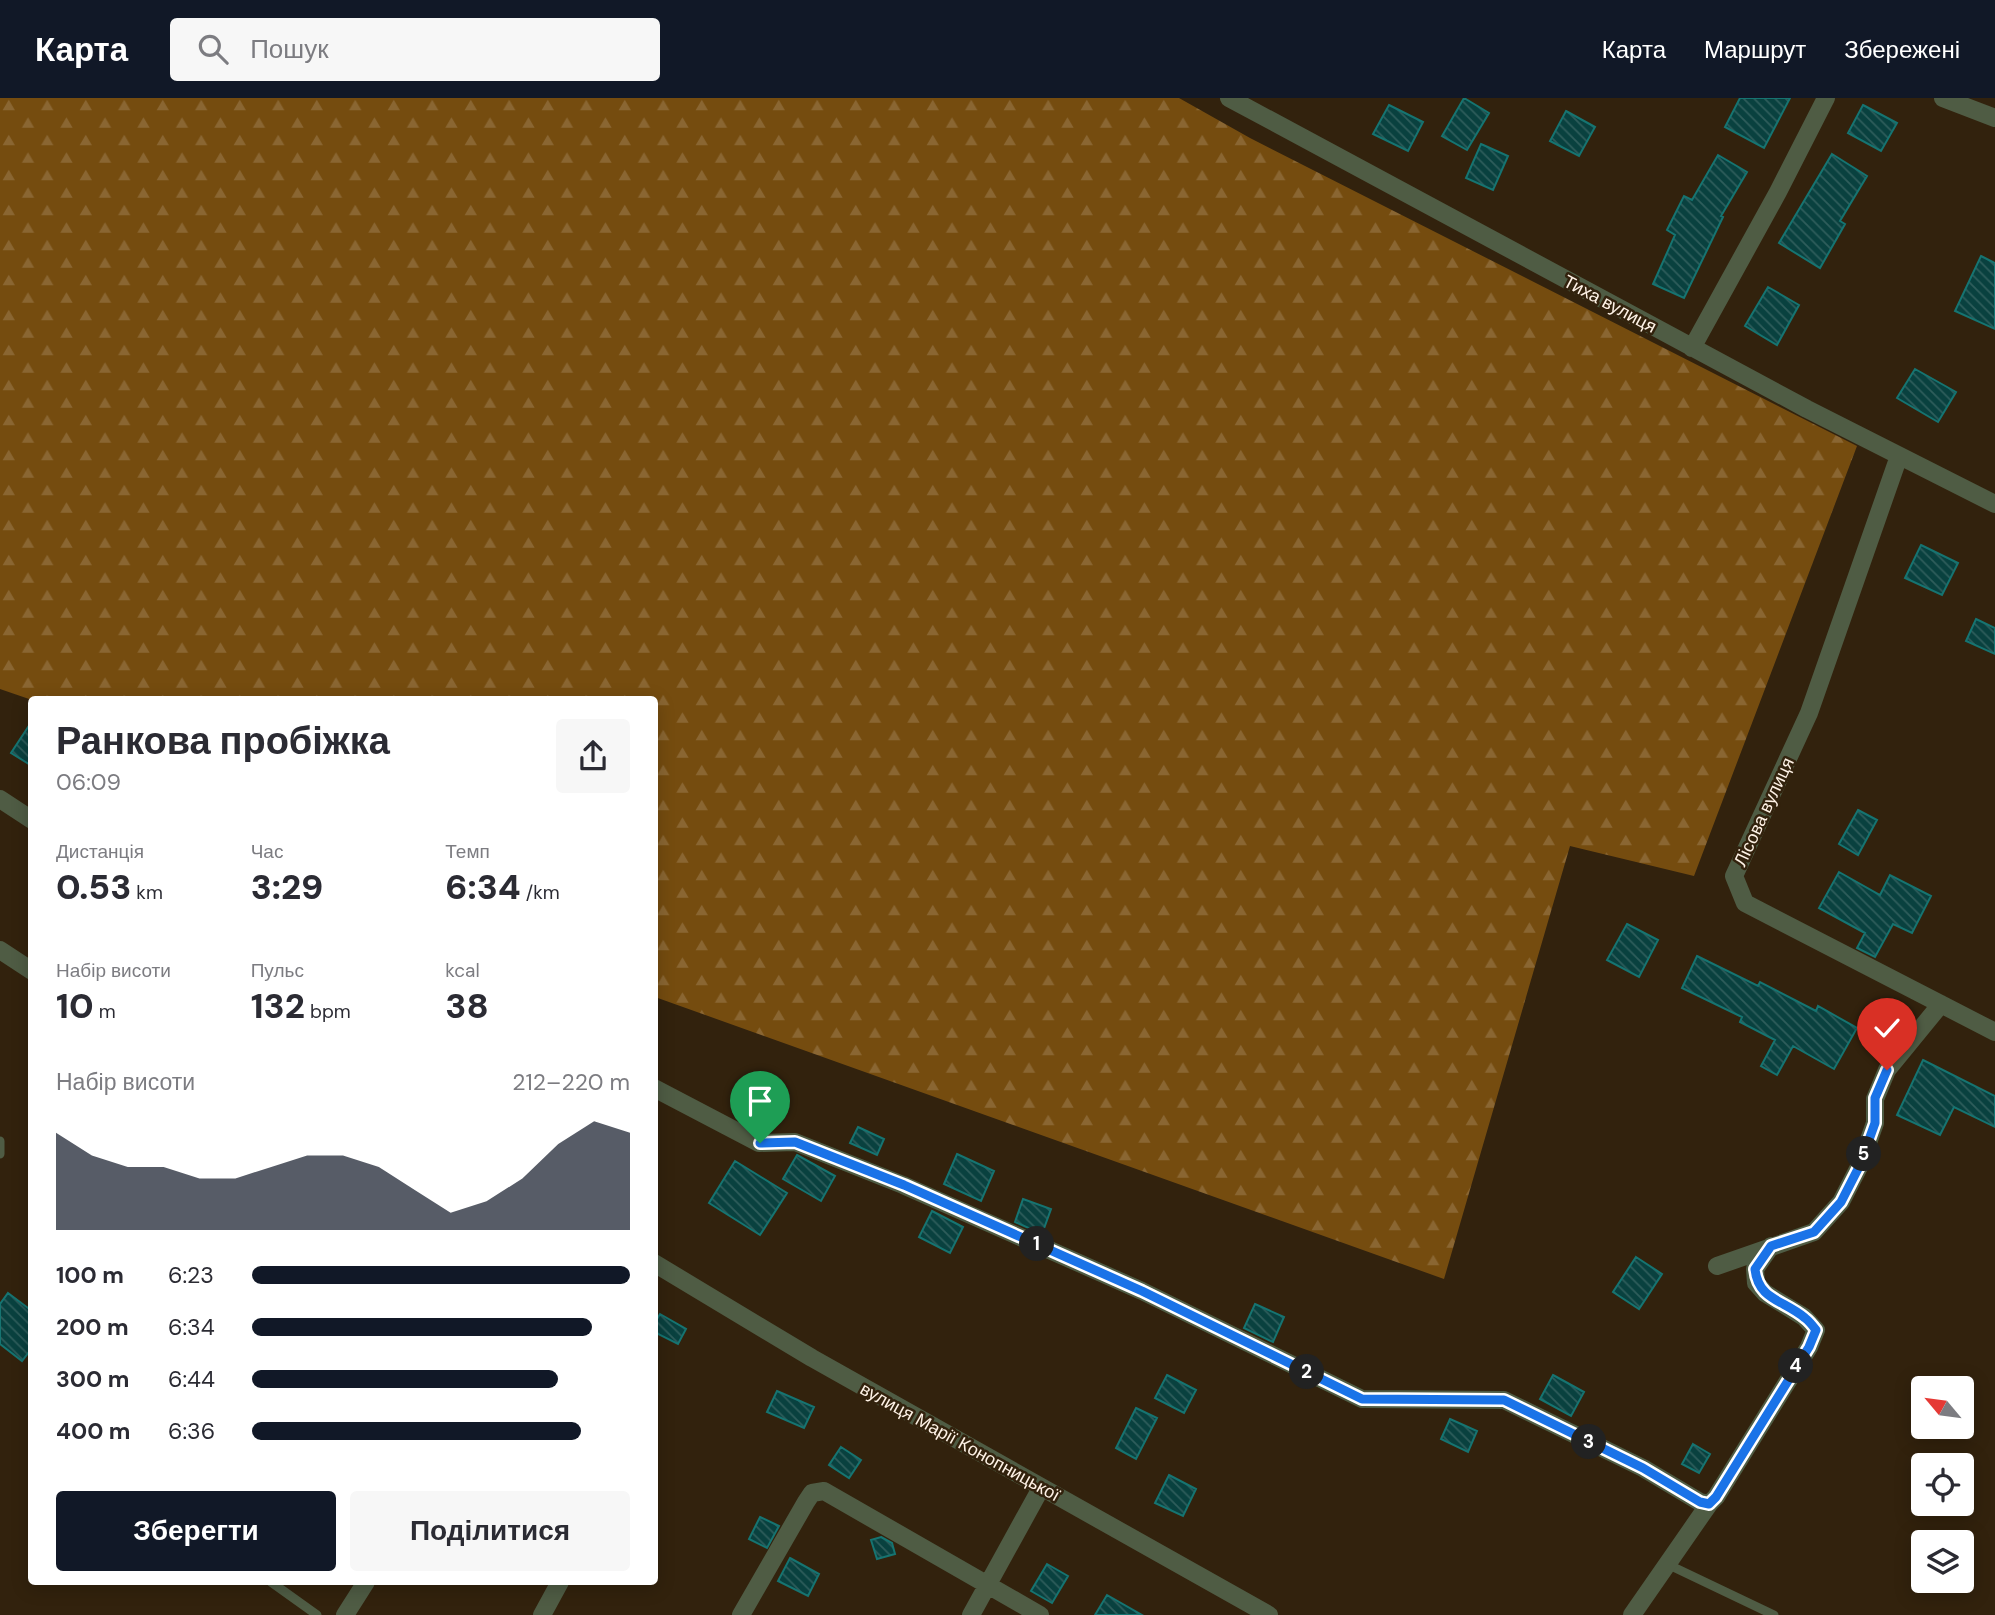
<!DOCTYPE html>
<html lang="uk">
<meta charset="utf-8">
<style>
body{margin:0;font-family:"DM Sans",sans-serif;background:#f7f7f7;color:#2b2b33;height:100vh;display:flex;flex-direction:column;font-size:26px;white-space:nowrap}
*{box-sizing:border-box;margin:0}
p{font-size:23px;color:#7c7c81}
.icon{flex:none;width:38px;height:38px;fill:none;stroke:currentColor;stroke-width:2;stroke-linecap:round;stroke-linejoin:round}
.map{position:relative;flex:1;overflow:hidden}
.drawer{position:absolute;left:28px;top:598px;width:630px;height:889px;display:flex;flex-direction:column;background:#fff;border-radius:7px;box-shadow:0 4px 18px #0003}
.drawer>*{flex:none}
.needle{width:46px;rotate:299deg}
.tools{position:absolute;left:1911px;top:1278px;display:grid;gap:14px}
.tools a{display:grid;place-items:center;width:63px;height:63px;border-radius:7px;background:#fff;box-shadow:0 4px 18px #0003;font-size:35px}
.pin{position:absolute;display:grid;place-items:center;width:60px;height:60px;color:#fff;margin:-72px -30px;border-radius:50% 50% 50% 0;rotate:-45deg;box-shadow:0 0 7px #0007}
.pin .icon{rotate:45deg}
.km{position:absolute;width:35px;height:35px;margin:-18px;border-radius:50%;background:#222;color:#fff;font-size:19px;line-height:35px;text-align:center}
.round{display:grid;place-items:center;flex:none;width:74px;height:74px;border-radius:7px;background:#f7f7f7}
.head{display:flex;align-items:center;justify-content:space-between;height:119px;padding:0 28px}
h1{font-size:38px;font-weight:800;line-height:52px}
.figures{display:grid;grid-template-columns:repeat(3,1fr);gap:10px;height:119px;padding:7px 28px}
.figures div{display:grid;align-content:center}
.figures b{font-size:35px;font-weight:800}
.figures small{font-size:19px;font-weight:400}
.figures p{font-size:19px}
.chart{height:196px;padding:14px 28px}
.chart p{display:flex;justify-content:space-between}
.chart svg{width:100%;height:126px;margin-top:7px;fill:#111827;opacity:.7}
.button{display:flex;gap:14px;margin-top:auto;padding:14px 28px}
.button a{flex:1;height:80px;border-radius:7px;background:#111827;color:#fff;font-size:28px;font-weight:800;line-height:80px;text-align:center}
.button a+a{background:#f7f7f7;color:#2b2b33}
ul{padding:0 28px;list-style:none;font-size:23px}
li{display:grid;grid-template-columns:112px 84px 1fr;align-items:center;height:52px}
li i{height:18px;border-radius:9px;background:#111827}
header{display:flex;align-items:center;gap:42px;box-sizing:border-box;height:98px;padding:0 35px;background:#111827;color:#fff}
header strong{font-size:33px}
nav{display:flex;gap:38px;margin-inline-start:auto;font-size:24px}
.search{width:490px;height:63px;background:#f7f7f7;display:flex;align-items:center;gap:18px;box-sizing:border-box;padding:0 24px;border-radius:7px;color:#7c7c81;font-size:26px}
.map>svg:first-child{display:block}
.forest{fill:url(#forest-firs)}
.building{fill:url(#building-back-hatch);stroke:#167471;stroke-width:2}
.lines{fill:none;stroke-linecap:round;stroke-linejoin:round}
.lane{stroke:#4f5c44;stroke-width:9}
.street{stroke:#4f5c44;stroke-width:18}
.route-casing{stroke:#fff;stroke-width:14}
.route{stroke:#1a73e8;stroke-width:9}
.labels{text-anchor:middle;stroke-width:5;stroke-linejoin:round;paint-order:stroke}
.street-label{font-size:18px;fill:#fef2e6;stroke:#32220d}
</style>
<header>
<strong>Карта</strong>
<div class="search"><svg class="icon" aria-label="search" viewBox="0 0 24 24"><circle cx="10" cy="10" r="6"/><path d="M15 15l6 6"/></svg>Пошук</div>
<nav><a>Карта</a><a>Маршрут</a><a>Збережені</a></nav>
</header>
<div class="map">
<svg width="1995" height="1517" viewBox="0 0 1995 1517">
<defs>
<pattern id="forest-firs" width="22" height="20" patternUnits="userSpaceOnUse" patternTransform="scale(1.75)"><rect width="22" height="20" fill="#754c0f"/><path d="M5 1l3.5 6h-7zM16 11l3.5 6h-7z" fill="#8a6632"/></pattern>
<pattern id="building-back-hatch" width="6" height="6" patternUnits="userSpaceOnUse" patternTransform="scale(1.75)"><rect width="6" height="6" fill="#09413f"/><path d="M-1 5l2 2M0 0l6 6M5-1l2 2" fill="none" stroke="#2e5d5b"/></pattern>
</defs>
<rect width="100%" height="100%" fill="#32220d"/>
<path class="forest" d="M0,0H1179L1250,40L1857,348L1694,778L1570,748L1444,1181L655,899L654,602H32L0,591Z"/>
<path class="building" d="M1464,0L1489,15L1467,52L1442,38Z
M1740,0H1790L1764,50L1725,29Z
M1389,7L1423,24L1408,53L1373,36Z
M1863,7L1897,25L1881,53L1848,35Z
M1566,13L1595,29L1579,58L1550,43Z
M1481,46L1508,58L1493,92L1466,80Z
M1832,56L1867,78L1840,123L1845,126L1820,170L1779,145Z
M1718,57L1747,74L1721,118L1723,119L1684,200L1653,186L1675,137L1667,132L1684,98L1692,102Z
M1981,158L1995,165V231L1955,213Z
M1768,189L1799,207L1777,247L1745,228Z
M1915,271L1956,294L1938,324L1897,300Z
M1921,447L1958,465L1942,497L1905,480Z
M1976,521L1995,530V556L1966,543Z
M32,623V668L11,655Z
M1858,712L1877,722L1858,757L1839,746Z
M1839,774L1880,797L1890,777L1931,798L1912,835L1893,826L1875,859L1857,850L1865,835L1819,810Z
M1627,826L1658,842L1639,879L1607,862Z
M1697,858L1758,888L1760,884L1816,913L1818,908L1857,930L1834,971L1793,948L1777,977L1761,968L1775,942L1740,924L1742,919L1682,890Z
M1923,962L1995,998V1029L1954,1009L1940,1037L1897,1017Z
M858,1029L884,1041L877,1057L850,1045Z
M957,1056L994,1073L981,1103L944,1086Z
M797,1057L835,1078L821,1103L783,1081Z
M735,1063L787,1095L760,1137L709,1105Z
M1023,1101L1051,1111L1042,1136L1015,1124Z
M932,1113L963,1129L950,1155L919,1139Z
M1636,1159L1662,1176L1639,1211L1613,1194Z
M8,1195L32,1213V1250L22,1263L0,1246V1206Z
M1255,1206L1284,1219L1273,1244L1244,1230Z
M660,1216L686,1231L678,1246L654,1234V1226Z
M1167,1277L1196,1292L1184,1315L1155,1300Z
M1553,1277L1584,1294L1571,1318L1540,1301Z
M777,1293L814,1309L804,1330L767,1314Z
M1136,1310L1157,1320L1136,1361L1116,1350Z
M1450,1321L1477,1333L1468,1354L1441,1341Z
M1693,1346L1710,1356L1699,1375L1682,1366Z
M841,1349L861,1362L849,1380L829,1367Z
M1169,1377L1196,1391L1183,1418L1155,1405Z
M760,1419L779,1428L767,1450L749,1441Z
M881,1439L892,1445L895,1456L877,1461L871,1442Z
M790,1460L819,1476L808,1498L778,1483Z
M1047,1466L1068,1478L1052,1505L1031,1493Z
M1107,1497L1142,1517H1095Z"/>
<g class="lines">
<path class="lane" d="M0,1043V1056
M1667,1466L1774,1517
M271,1484L317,1517"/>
<path class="street" d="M1229,0L1807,311L1995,406
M1943,0L1995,20
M1692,250L1778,94L1826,0
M1899,358L1809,615L1734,778L1745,805L1995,934
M0,701L32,722
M0,852L32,873
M654,990L759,1045L795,1044L903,1087L1142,1193L1362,1301L1504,1302L1643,1370L1700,1404L1709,1406L1716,1399L1809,1249L1816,1232L1804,1219L1765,1195L1756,1185L1755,1171L1771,1148
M654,1165L812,1260L1269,1517
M1717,1168L1814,1134L1841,1104L1860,1067L1875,1025V1001L1887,972L1941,906
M345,1517L366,1484
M542,1517L560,1484
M741,1517L806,1404L812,1395L824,1393L1040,1517
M971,1517L1041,1390
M1632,1517L1709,1406"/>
</g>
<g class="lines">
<defs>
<path id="route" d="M760,1045L795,1044L904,1087L1142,1193L1362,1301L1504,1302L1643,1370L1700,1404L1709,1406L1716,1399L1809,1249L1816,1232C1813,1228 1809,1223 1805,1220C1784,1202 1758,1202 1755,1171L1771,1148L1814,1134L1841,1104L1860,1067L1875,1025V1000L1887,972"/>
</defs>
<use href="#route" class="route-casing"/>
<use href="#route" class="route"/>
</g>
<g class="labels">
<g class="street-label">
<text transform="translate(1610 206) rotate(28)" y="6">Тиха вулиця</text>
<text transform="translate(1764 714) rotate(-65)" y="6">Лісова вулиця</text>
<text transform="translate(960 1344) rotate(29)" y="6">вулиця Марії Конопницької</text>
</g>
</g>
</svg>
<div class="tools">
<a><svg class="needle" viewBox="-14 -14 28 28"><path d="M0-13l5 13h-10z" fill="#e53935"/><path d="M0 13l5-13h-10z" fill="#7c7c81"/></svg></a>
<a><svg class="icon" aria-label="locate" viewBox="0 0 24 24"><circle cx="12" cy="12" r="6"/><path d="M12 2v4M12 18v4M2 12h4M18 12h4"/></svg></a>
<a><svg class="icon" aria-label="layers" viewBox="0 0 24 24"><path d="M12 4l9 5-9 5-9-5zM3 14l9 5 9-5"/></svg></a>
</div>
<div class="pin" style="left:760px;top:1045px;background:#1e9e55"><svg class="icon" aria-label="arrive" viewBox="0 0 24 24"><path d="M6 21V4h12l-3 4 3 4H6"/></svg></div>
<div class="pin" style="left:1887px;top:972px;background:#d93025"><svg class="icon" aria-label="check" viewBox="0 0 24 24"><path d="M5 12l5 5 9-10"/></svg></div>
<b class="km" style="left:1037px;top:1146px">1</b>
<b class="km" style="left:1307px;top:1274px">2</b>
<b class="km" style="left:1589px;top:1344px">3</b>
<b class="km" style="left:1796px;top:1268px">4</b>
<b class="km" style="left:1864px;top:1056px">5</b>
<section class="drawer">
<div class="head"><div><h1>Ранкова пробіжка</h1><p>06:09</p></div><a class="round"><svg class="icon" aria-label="share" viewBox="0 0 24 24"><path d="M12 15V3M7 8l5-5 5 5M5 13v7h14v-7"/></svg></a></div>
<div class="figures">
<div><p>Дистанція</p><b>0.53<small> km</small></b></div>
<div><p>Час</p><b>3:29</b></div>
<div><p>Темп</p><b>6:34<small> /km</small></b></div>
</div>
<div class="figures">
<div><p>Набір висоти</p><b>10<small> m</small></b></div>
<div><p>Пульс</p><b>132<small> bpm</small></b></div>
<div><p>kcal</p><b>38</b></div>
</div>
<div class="chart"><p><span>Набір висоти</span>212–220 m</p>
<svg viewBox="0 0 160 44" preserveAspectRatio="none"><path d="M0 44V10L10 18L20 22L30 22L40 26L50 26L60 22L70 18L80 18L90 22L100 30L110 38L120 34L130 26L140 14L150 6L160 10V44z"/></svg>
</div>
<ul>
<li><b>100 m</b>6:23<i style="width:100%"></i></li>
<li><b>200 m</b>6:34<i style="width:90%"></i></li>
<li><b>300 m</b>6:44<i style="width:81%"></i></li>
<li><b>400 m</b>6:36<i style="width:87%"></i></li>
</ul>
<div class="button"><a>Зберегти</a><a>Поділитися</a></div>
</section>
</div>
